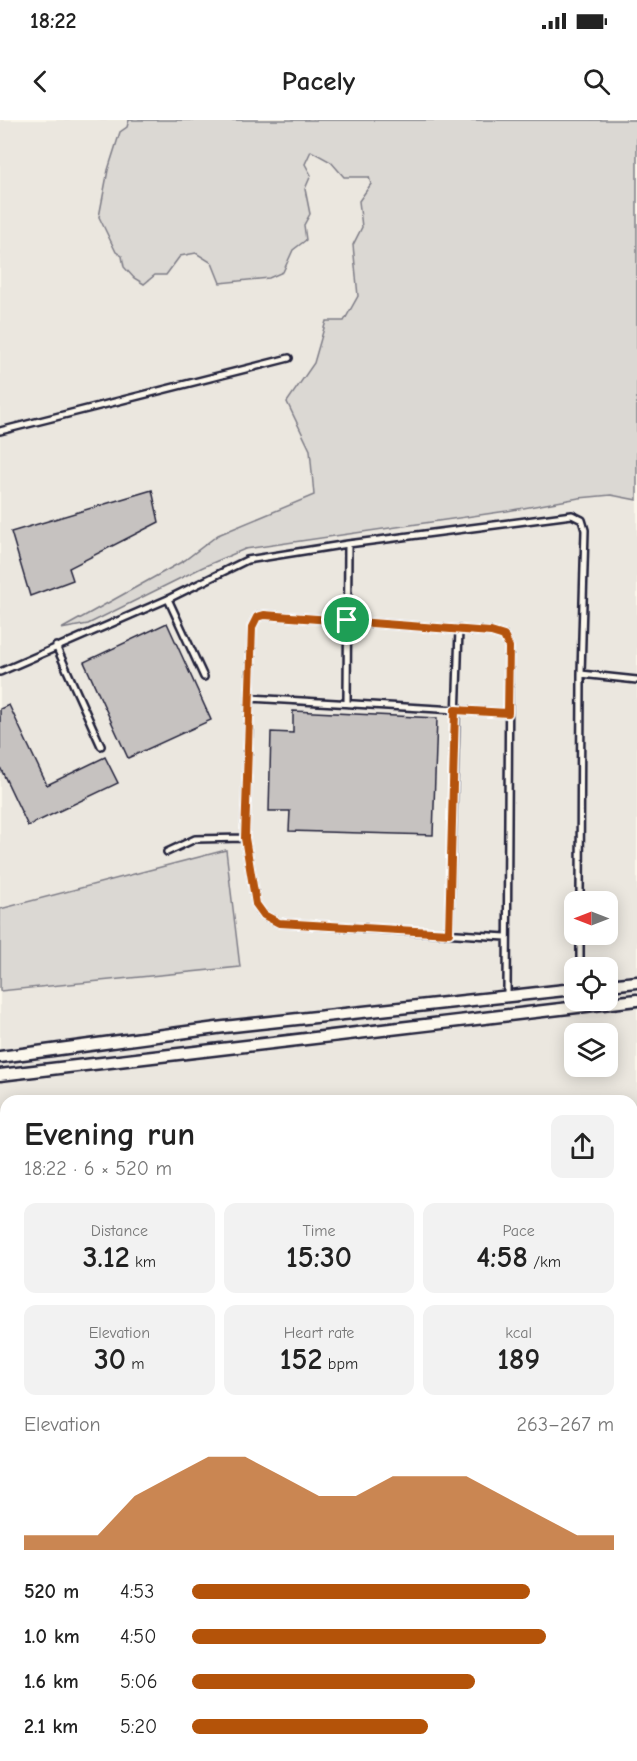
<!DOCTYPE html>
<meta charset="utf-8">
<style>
body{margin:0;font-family:"Comic Neue",sans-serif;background:#f2f2f2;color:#222;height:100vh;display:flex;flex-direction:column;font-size:22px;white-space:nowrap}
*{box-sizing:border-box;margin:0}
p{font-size:20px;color:#767676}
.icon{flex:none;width:33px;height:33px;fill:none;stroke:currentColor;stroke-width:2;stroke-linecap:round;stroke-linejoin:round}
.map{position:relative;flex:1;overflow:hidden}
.drawer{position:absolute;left:0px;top:975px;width:638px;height:666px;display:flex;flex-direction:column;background:#fff;border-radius:18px 18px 0 0;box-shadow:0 3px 15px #0003}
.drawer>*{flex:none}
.needle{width:39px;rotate:270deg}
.controls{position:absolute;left:564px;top:771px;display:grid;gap:12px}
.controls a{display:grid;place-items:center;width:54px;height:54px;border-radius:12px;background:#fff;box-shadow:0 3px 15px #0003;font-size:30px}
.pin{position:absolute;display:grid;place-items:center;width:51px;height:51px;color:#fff;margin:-26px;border:3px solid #fff;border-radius:50%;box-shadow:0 2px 6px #0007}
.round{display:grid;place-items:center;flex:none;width:63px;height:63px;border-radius:12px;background:#f2f2f2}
.summary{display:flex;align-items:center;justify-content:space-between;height:102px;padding:0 24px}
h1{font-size:33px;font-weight:700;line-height:45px}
.stats{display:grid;grid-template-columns:repeat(3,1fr);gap:9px;height:102px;padding:6px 24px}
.stats div{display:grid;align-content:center;border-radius:12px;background:#f2f2f2;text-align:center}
.stats b{font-size:30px;font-weight:700}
.stats small{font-size:16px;font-weight:400}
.stats p{font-size:16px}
.chart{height:168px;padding:12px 24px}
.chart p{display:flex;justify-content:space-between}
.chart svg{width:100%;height:108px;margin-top:6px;fill:#b45309;opacity:.7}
ul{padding:0 24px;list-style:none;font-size:20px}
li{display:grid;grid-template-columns:96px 72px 1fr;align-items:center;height:45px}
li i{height:15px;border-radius:8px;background:#b45309}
.status{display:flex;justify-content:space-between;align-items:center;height:42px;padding:0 30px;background:#fff;direction:ltr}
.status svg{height:16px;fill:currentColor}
header{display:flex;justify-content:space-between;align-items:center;height:78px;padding:0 24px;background:#fff;font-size:27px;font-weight:700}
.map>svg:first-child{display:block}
.built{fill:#ebe7df;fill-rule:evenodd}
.green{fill:#dbd8d3;stroke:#7e7d87;stroke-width:1.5}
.building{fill:#c6c2c0;stroke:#22223b;stroke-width:1.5}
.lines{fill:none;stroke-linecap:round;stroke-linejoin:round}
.lane-casing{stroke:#22223b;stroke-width:10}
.street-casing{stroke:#22223b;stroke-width:15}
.lane{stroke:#fbf7ec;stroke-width:5}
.street{stroke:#fbf7ec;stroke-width:10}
.route-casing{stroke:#fff;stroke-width:12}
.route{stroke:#b45309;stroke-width:8}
</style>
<div class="status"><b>18:22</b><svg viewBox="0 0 49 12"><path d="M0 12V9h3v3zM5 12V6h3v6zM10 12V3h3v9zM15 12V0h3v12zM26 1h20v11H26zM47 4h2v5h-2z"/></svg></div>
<header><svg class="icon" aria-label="back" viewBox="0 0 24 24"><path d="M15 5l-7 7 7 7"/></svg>Pacely<svg class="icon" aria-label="search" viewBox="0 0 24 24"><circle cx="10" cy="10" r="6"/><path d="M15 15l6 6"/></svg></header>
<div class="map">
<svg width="637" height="1641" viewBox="0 0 637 1641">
<rect width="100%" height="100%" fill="#fbf7ec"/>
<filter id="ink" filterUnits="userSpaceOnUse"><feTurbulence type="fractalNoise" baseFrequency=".0167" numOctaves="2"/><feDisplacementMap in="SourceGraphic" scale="12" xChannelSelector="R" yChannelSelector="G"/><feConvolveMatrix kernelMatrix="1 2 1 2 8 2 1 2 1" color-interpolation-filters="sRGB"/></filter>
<g filter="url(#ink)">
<path class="built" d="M0,0H129L127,7L120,12L108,50L99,97L122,136L125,147L144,164L155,155L166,154L180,136L196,133L212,143L283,152L293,130L306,120L304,105L310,94L305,69L311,55L305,44L310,31L331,42L344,57H369L371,64L359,81L362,107L353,125L358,176L344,201H326L314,243L287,282L310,330L314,375L218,415L185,440L64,508L245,429L507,391L579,378L611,375L637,380V1641H0ZM574,782H608V814H574ZM574,848H608V880H574ZM574,914H608V946H574ZM6,981H632V1635H6Z"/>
<path class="green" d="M129,0H637V380L611,375L579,378L507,391L245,429L203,447L88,504L61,509L185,440L218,415L314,375L310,330L287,282L314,243L326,201H344L358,176L353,125L362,107L359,81L371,64L369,57H344L331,42L311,31L305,44L311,55L305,69L310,94L304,105L306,120L293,130L283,152L269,158L220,163L212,143L196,133L180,136L166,155H155L144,164L134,158L124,147L122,136L116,132L99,97L108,50L120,12L127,7Z
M226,730L240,847L0,871V789Z
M632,1371L637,1389V1559L632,1560Z"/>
<path class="building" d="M152,370L159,402L69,448L73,460L30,476L11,412Z
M167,503L211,600L128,638L84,542Z
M9,585L47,665L105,637L118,663L28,706L0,647V589Z
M293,591L437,598L433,715L289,711L290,691H269L271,612L293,613Z
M83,1635H116L100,1641H85Z
M305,1635H330L314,1641H307Z"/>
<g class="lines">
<defs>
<path id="lane" d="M0,311L289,238
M168,479L204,557
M56,526L101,626
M0,552L168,479L247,440L348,424L572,395L582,400L585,410L581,554L637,560
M250,578L508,593
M347,583L348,424
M167,732L195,719L245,718
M580,782L581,554
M449,813L459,509
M506,817L279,803L264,795L256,784L245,718L252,507L257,497L264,495L491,512L504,516L509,527L507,876
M580,848V814
M632,1242L637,1260
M0,1289L6,1288
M0,1356L6,1372
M0,1491L4,1502L0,1509
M632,1625L637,1624
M0,1630H6
M14,1635L19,1641
M75,1635L77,1641
M147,1635L149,1641
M190,1635L192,1641
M217,1635L219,1641
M403,1635L405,1641
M125,1641L142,1635
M499,1641L548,1635"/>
<path id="street" d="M608,865L637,862
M0,937L224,907L574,869
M0,955L637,880"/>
</defs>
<use href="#lane" class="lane-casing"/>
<use href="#street" class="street-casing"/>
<use href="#lane" class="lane"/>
<use href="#street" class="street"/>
</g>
</g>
<g class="lines" filter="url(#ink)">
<defs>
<path id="route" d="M264,495L491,512L504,516L509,527L508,593L455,590L449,813L279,803L264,795L256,784L245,718L252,507L257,497Z"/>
</defs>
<use href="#route" class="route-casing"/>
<use href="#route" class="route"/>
</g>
</svg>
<div class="controls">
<a><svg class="needle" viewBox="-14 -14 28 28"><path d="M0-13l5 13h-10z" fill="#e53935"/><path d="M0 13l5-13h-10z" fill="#767676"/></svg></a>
<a><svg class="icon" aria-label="locate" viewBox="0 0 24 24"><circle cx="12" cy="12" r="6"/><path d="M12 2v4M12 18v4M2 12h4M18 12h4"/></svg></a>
<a><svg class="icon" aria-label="layers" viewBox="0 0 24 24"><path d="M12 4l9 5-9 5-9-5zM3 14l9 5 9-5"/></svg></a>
</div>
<div class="pin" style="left:347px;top:500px;background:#1e9e55"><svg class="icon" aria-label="arrive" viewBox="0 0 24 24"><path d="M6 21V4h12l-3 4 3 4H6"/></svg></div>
<section class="drawer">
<div class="summary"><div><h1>Evening run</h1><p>18:22 · 6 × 520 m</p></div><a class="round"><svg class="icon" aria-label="share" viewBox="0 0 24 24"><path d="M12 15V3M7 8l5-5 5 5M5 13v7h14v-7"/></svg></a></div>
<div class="stats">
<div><p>Distance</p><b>3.12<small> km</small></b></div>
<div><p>Time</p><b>15:30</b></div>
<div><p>Pace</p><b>4:58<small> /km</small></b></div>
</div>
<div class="stats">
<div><p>Elevation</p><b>30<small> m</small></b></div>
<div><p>Heart rate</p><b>152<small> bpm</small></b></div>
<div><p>kcal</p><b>189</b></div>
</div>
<div class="chart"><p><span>Elevation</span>263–267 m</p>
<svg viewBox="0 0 160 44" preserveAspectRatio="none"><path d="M0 44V38L10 38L20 38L30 22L40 14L50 6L60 6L70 14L80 22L90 22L100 14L110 14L120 14L130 22L140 30L150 38L160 38V44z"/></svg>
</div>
<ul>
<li><b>520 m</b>4:53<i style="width:80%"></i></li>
<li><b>1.0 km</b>4:50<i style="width:84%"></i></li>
<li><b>1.6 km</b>5:06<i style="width:67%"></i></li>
<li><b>2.1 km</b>5:20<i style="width:56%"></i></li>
</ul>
</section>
</div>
